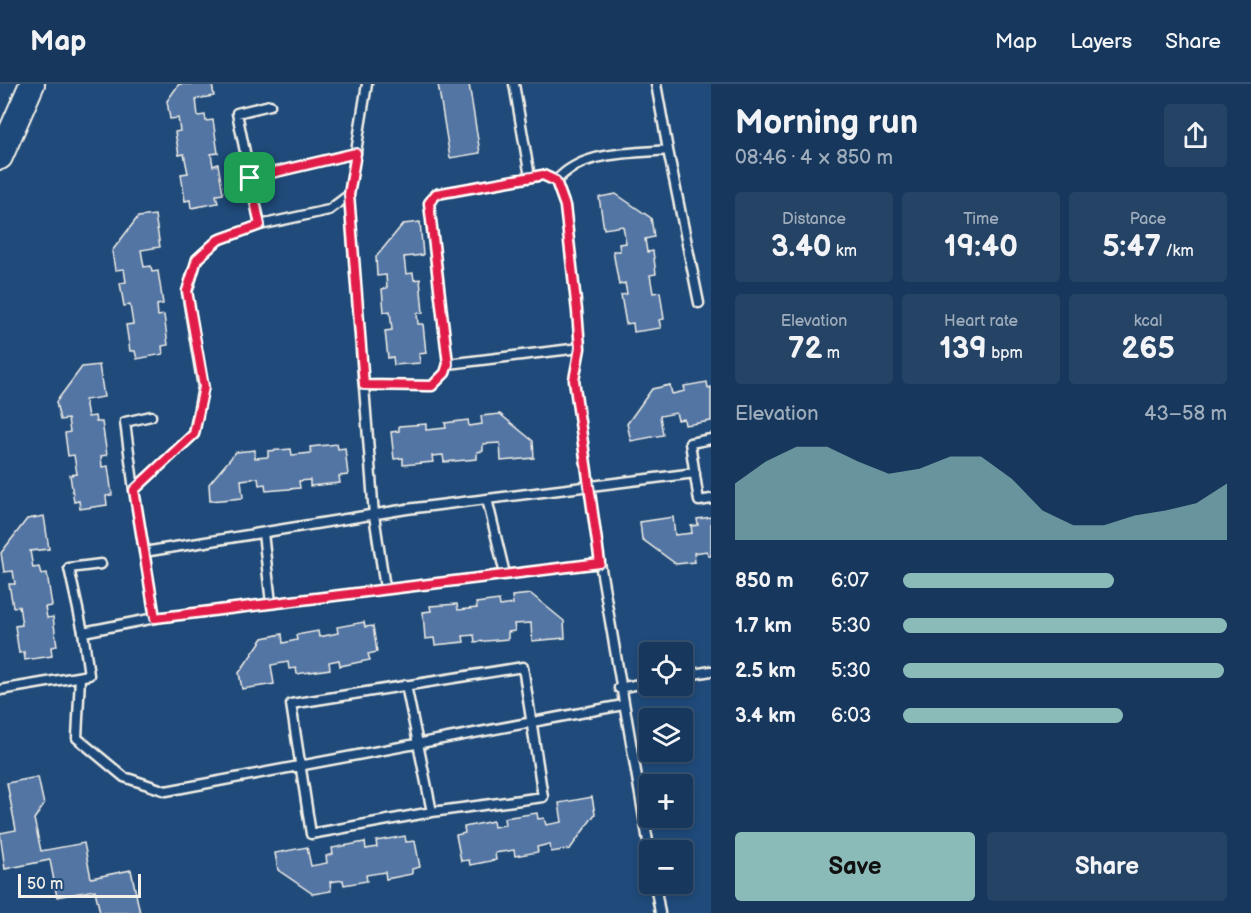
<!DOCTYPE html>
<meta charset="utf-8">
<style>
body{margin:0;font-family:"Balsamiq Sans",sans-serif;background:#244365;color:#f1f3f6;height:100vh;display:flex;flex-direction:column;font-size:22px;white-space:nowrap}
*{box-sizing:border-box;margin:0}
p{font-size:20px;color:#9eacbb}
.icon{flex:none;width:33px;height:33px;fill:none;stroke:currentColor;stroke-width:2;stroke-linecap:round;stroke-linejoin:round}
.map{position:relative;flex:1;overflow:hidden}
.drawer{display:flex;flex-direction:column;background:#17385c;width:540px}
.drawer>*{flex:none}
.tools{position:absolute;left:639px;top:558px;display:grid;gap:12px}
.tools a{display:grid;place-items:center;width:54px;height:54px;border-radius:6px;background:#17385c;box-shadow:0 3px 9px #0003,0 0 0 2px #365272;font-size:30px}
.scale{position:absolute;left:18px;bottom:15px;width:123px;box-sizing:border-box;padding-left:6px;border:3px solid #f4f1e8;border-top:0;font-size:16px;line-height:21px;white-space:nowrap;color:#f4f1e8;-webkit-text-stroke:4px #1f4a7a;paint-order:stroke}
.pin{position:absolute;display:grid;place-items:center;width:51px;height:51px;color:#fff;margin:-26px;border-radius:12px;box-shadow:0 3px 9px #0006}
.round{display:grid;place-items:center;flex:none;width:63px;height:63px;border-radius:6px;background:#244365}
.summary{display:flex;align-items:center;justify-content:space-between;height:102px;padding:0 24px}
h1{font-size:33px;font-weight:700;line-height:45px}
.figures{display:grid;grid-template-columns:repeat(3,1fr);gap:9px;height:102px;padding:6px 24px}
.figures div{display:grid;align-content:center;border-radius:6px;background:#244365;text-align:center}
.figures b{font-size:30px;font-weight:700}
.figures small{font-size:16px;font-weight:400}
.figures p{font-size:16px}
.chart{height:168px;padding:12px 24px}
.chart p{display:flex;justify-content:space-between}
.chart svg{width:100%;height:108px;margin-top:6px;fill:#8bbbb9;opacity:.7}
.action{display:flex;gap:12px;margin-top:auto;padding:12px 24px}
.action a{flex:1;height:69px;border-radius:6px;background:#8bbbb9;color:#111;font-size:24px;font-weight:700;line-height:69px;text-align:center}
.action a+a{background:#244365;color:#f1f3f6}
ul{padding:0 24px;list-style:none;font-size:20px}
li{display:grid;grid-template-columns:96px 72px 1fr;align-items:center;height:45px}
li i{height:15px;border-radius:8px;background:#8bbbb9}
header{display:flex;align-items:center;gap:36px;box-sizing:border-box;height:84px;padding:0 30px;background:#17385c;border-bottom:2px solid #365272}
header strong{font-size:28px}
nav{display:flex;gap:33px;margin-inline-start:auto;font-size:21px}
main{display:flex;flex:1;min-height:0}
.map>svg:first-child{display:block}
.building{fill:#5274a4;stroke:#f4f1e8;stroke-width:1.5}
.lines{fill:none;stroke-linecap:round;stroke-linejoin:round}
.lane-casing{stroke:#f4f1e8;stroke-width:13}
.secondary-casing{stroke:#f4f1e8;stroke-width:28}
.lane{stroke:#1f4a7a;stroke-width:8}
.secondary{stroke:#1f4a7a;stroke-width:24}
.route-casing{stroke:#fff;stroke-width:12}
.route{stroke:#e11d48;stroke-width:8}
</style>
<header>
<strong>Map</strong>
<nav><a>Map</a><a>Layers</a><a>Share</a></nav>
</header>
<main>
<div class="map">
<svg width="711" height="829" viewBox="0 0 711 829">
<rect width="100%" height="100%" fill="#1f4a7a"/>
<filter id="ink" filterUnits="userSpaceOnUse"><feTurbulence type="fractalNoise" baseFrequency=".0167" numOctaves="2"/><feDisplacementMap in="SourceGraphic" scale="12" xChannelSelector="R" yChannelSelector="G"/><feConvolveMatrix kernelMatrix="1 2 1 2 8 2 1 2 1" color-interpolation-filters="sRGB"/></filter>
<g filter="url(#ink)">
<path class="building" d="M179,0H212L214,12L196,15L198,32L205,31L206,37L213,36L218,69L211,70L213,82L218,80L223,110L216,111L218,119L191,124L190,116L185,117L181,90L188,89L184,70L179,71L175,48L180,47L178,34L170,35L167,17Z
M438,0H469L480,69L450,74Z
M616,110L651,134L654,153L645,155L647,168L653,167L656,190L650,191L653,209L660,208L664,235L659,236L661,244L634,248L633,239L626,240L621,211L627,210L625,199L619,201L613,167H620L619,160L626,159L623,142L604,145L599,113Z
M155,131L160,163L141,166L144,183L151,182L152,188L158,187L163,220L157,221L158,232L164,231L168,261L162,262L163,270L137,275L135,267H130L126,241L133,240L130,221L124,222L120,199L126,198L124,185L115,186L112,167L138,133Z
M420,138L423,171L404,173L406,190L413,189L414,196L420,195L423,229H417L418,240H423L426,269L419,270L420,279L394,281L393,273L388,274L385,247L392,246L390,227L384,228L382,205L387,204L386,191L377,192L376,173L403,140Z
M99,281L104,313L85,316L88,333L95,332L96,338H102L107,371L101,372L102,383L108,382L112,411L106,412L107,421L80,425L79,417L74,418L70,391L77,390L74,371L68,372L65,349L70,348L68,335L60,336L56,318L82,283Z
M707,298L708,304L711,303V337L685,341L684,335L678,336L676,329L660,332L663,351L631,357L627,340L652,305L670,301L672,310L685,307L684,302Z
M500,330L533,357L534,374L501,377L500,359L483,360V367L477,368V375L444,378L443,371L432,372L433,378L403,381V374L394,375L391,348L399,347V342L426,340V346L446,344L445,339L468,336L469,342L482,340L481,332Z
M337,360L338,365L345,364L348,391L339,392L340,399L310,402V396L299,397L300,404L266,407L265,400L259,401L258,394L241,396L243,414L210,417L209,400L236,368L255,366V374L268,373V367L291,365L292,371L311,369L310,363Z
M44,432L49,465L30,467L33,484L39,483L41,490L47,489L52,522L45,523L47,534L53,533L57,562L51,563L52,572L25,576L24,568L19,569L15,542L22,541L19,522L13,523L9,500H15L13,487L4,488L1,469L27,435Z
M673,433L675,451L692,449L691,442L698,441L697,435L711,433V472H708L707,467L694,469L695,478L676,480L642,455L640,438Z
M531,510L564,537L565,554L532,557L531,539L514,540L515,547L508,548V555L475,558L474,551L463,552L464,558L435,561L434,554L425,555L423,528L431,527L430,522L457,520L458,526L477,524L476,519L499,516L500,522L513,520L512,512Z
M364,538L365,543L373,542L377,568L368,570L370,576L340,582L339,576L329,578L330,585L297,590L296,584L289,585L288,578L271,581L274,600L242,605L239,589L263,554L282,550L283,559L297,556L296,551L318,547L319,553L338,549L337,543Z
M38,693L44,721L34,735L41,767L84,759L91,794L131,786L140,829H100L95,806L57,813L50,776L5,785L0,749L16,746L7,699Z
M592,713L595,730L570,765L551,768L550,760L537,763L538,768L515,772L514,766L495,769L496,776L470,781L469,776L461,777L456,751L465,749L464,743L493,737L494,743L505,741L504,734L537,729L538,735L544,734L546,741L562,738L559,719Z
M405,752L406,758L415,757L420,783L412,785V790L386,795L385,788L366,791L367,797L344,801L343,796L330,798L331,807L313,810L278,786L275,769L307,763L311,782L327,779L326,772L333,770L332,764L365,758L366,765L377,763L376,757Z"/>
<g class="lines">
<defs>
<path id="lane" d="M514,0L530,93
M270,21L237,29L260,141L329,126L349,111L367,0
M668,66L699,219
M250,94L356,69
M556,97C583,66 630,70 668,66L656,0
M349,111L374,431L385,504
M448,280L580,264
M364,301L432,302L445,289L448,280L429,119L437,110L543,91L556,97L565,122L577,227L580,264L574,296L600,479L650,769
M711,355L690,359L699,417L711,415
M134,406L125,338L151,332
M487,415L505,490
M263,449L271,519
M144,468L407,425L695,389
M101,480L69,484L83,548L155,534L134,406L194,350L203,303L187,208L197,175L218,156L260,141
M155,534L600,479
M523,583L543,713L432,728L311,750L291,620Z
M682,592L711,587
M80,593L77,654L124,693L166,707L623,621
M406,601L432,728
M619,604L650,598
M0,606L89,591L83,548
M655,800L660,829"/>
<path id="secondary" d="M0,73L32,0"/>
</defs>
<use href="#lane" class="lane-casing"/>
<use href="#secondary" class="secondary-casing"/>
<use href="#lane" class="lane"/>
<use href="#secondary" class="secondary"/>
</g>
</g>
<g class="lines" filter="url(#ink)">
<defs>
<path id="route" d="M356,69L349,111L364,301L432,302L445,289L448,280L429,119L436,110L543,91L556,97L565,122L577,227L580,264L574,296L600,479L155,534L134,406L194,350L204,303L187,207L197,175L218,156L260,141L250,94Z"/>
</defs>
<use href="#route" class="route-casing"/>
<use href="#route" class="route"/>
</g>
</svg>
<div class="tools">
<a><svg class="icon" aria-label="locate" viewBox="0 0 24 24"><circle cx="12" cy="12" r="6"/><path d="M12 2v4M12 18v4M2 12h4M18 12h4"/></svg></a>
<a><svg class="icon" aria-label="layers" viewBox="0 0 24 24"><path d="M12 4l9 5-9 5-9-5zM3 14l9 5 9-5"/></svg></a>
<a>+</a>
<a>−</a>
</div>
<div class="scale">50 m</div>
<div class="pin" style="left:250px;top:94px;background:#1e9e55"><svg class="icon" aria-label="arrive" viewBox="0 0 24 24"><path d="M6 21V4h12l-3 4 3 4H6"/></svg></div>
</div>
<section class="drawer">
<div class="summary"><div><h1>Morning run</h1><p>08:46 · 4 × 850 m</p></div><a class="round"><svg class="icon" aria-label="share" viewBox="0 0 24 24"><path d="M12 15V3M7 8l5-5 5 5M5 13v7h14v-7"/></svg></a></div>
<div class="figures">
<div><p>Distance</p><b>3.40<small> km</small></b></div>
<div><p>Time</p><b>19:40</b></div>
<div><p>Pace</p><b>5:47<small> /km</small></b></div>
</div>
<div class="figures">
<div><p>Elevation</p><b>72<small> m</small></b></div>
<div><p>Heart rate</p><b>139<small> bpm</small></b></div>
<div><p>kcal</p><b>265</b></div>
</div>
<div class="chart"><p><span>Elevation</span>43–58 m</p>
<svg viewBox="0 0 160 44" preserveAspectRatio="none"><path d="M0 44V21L10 12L20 6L30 6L40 12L50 17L60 15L70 10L80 10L90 19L100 32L110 38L120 38L130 34L140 32L150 29L160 21V44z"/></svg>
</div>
<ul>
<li><b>850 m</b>6:07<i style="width:65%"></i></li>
<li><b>1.7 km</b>5:30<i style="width:100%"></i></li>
<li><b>2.5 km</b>5:30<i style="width:99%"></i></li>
<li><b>3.4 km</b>6:03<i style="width:68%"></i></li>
</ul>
<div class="action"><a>Save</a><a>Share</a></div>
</section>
</main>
